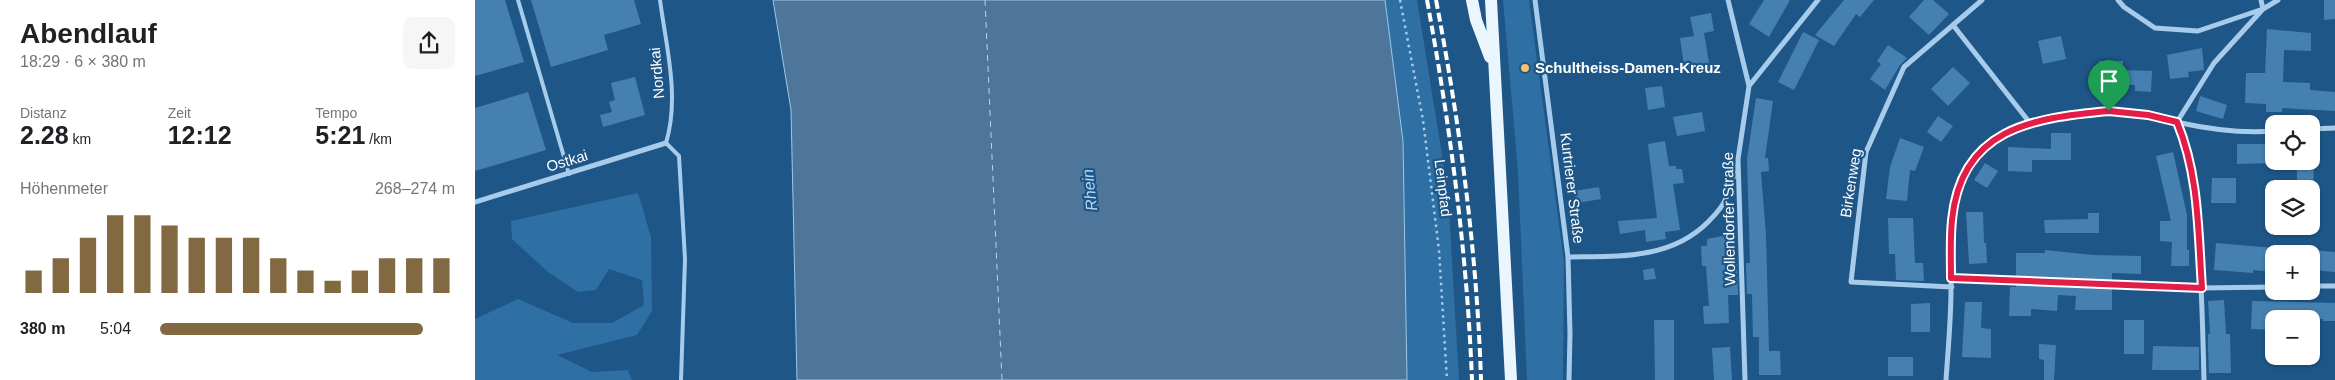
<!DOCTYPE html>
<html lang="de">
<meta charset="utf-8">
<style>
body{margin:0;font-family:Arial,sans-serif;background:#f6f6f6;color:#202124;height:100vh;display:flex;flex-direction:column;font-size:19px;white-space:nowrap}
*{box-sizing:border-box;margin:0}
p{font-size:16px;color:#757577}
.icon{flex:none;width:28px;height:28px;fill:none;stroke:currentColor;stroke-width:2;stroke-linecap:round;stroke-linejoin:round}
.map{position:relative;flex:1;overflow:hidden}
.details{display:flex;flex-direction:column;background:#fff;width:475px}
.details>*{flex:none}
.fabs{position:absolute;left:1790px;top:115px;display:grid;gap:10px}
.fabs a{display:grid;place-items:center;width:55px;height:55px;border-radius:10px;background:#fff;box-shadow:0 1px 4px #0004;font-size:25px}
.pin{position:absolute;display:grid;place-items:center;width:42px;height:42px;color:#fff;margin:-51px -21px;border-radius:50% 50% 50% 0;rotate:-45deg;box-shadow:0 0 5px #0007}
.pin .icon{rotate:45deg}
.round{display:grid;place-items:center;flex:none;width:52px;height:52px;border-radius:10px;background:#f6f6f6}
.head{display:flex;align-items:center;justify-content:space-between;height:85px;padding:0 20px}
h1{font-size:28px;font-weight:700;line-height:38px}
.metrics{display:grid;grid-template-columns:repeat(3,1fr);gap:8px;height:85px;padding:5px 20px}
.metrics div{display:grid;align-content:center}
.metrics b{font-size:25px;font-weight:700}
.metrics small{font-size:14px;font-weight:400}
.metrics p{font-size:14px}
.chart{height:140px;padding:10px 20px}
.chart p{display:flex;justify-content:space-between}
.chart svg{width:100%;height:90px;margin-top:5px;stroke:#826942;stroke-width:6}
ul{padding:0 20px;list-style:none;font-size:16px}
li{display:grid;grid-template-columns:80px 60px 1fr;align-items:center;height:38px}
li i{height:12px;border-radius:6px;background:#826942}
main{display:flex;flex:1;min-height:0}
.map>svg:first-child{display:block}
.green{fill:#2e6fa4}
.water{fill:#4e769a;stroke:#9ac9ed}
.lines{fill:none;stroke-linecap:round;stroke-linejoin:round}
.ferry{stroke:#b3d6f2;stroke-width:1;stroke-dasharray:6 5;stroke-linecap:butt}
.building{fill:#4680b0}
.path{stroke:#a7cceb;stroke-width:2.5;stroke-dasharray:2.5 4;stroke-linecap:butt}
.lane{stroke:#a7cceb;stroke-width:4}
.street{stroke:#a7cceb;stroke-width:5}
.primary{stroke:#ebf5fe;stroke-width:12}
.rail{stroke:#fff;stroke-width:4;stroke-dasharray:9 4;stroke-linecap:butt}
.route-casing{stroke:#fff;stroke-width:10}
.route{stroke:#e11d48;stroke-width:6}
.poi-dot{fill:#fac066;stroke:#1e5687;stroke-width:2}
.labels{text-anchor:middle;stroke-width:4.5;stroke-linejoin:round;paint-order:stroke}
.poi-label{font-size:15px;font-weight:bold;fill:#fff;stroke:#1e5687;text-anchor:start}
.street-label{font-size:15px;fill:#fff;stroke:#1e5687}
.water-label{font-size:16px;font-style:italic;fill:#b3d6f2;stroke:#1e5687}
</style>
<main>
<section class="details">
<div class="head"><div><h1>Abendlauf</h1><p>18:29 · 6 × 380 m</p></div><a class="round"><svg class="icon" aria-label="share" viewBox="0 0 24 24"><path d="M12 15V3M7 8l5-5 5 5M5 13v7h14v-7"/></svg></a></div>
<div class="metrics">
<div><p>Distanz</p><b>2.28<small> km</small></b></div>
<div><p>Zeit</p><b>12:12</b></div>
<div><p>Tempo</p><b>5:21<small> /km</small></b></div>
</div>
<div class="chart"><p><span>Höhenmeter</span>268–274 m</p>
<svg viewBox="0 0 160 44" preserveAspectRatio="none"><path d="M5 44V33M15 44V27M25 44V17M35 44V6M45 44V6M55 44V11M65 44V17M75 44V17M85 44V17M95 44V27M105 44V33M115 44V38M125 44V33M135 44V27M145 44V27M155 44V27"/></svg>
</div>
<ul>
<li><b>380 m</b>5:04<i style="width:89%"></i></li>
</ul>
</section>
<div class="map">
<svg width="1860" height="380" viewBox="0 0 1860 380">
<rect width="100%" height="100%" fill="#1e5687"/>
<path class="green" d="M910,0H942L973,192L984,380H932L928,141Z
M1028,0H1054L1089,262L1088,380H1052L1043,172Z
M163,193L176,237L177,311L162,335L82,355L117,372L153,370L157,380H0V319L43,299L98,323H137L169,305L167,280L134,269L121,290L103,292L73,272L37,239L36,221Z"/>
<path class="water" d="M298,0H910L928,141L932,380H322L316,110Z"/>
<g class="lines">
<path class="ferry" d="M510,0L527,380"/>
</g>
<path class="building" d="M0,0H30L49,62L0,76Z
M56,0H159L166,24L129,35L133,50L76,67Z
M1289,0H1315L1294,37L1274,24Z
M1369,0H1399L1385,17L1381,14L1359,46L1340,35Z
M1449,0H1458L1474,14L1454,35L1434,17Z
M1849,0H1860V19L1849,20Z
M1236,13L1239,31L1229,33L1235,69L1210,73L1205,38L1219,36L1215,17Z
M1792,29L1836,33V51L1809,50L1808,82L1835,83V90L1860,92V111L1807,108V112H1791V104L1770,103L1771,73H1790Z
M1328,32L1344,40L1319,90L1303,82Z
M1586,36L1591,59L1568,64L1563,41Z
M1413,45L1432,58L1425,65L1410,90L1395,79L1406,64L1402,61Z
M1727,48L1729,70L1713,72L1714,77L1695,79L1692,55Z
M1624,61H1648V70L1677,71L1676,92L1660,91V85H1624Z
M1478,67L1495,83L1473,106L1456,89Z
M160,77L170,115L128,127L125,115L137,112L134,102L140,100L136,83Z
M1187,86L1190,107L1173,110L1170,88Z
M53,92L71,150L0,171V108Z
M1725,96L1752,105L1748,119L1721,111Z
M1281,98L1298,101L1290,158H1293L1294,171L1286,172L1291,235L1294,351H1305L1306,375H1284V337H1278L1277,294H1272L1271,263H1275L1272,159Z
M1227,112L1230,131L1202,136L1198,117Z
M1463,116L1478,126L1466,142L1452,132Z
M1576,133H1596V160H1557V172L1533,171V147L1576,149Z
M1425,138L1449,147L1440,171L1435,170L1432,201L1411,199L1415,167Z
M1190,141L1194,166H1201V169H1207L1209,183L1198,184L1205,230L1190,232L1191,239L1171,242L1170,230L1145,234L1143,221L1182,218L1173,144Z
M1762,144H1799V163L1762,164Z
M1698,152L1712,215V250H1714V266H1696L1697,242L1685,241V221H1696L1681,156Z
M1510,163L1523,171L1512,188L1499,180Z
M1822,166H1839L1838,187L1822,186Z
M1737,178H1761V203H1736Z
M1124,187L1126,199L1102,203L1099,191Z
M1491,212H1508L1509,243H1511L1512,263L1494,264Z
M1613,213H1624V233H1570L1569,220L1613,219Z
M1413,218H1438L1440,263H1448L1449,281L1421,280L1420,254H1414Z
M1252,235L1254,264H1262L1263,295H1253L1254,323L1229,324L1228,306H1234L1231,266H1227L1226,246H1232V239Z
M1741,243L1799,248V272L1778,270V273L1739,270Z
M1570,250L1617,255L1666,256V274L1637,273V280L1541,276V253H1570Z
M1836,250L1860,252V272L1836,270Z
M1179,268L1181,279L1169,280L1168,270Z
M1541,285L1637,289V310H1600L1601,296L1583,295L1582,311L1556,309V316H1534L1535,287H1541Z
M1749,300L1751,334H1755L1756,373H1734L1733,347V334H1735L1733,301Z
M1777,301L1860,303V321H1848V319H1799V330L1776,329Z
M1490,302H1507L1506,328L1516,329V358L1487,357Z
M1455,303V332H1436V304Z
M1179,320H1199V380H1180Z
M1649,320H1669V354H1649Z
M1564,344L1581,345L1579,380H1569V360L1564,359Z
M1678,346L1724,347V370H1677Z
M1255,347L1257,380H1239L1237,348Z
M1413,357H1438V376H1413Z"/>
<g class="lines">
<path class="path" d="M925,0L948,120L964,250L972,380"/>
<path class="lane" d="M43,0L94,174
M185,0C191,46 205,97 191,143L204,156L210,259L206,380"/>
<path class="street" d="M1060,0L1093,257L1095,334L1094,380
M1253,0L1274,86L1263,159L1270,380
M1643,0L1649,7L1680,28L1723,31L1788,9L1803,0
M1786,0L1788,9
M1478,25L1555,123
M1274,86L1343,0
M1836,129L1860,128
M0,202L191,143
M1093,257C1143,256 1195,260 1233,222C1240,215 1248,207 1251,198C1256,187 1258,176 1262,165
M1476,278L1727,288L1799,287
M1836,286H1860
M1477,287L1376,282L1391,152L1429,67L1507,0
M1471,380C1473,350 1476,320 1476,289C1477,254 1472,215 1486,181C1513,116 1604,108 1665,114C1677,115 1689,120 1701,122C1733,129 1766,134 1799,131
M1729,380C1728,337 1727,293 1724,250C1722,205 1719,164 1702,122L1739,63L1788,9"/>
<path class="primary" d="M997,0L1001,20L1015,57
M1016,0L1036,380"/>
<path class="rail" d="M952,0C975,125 992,253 997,380
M961,0C985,125 1002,253 1006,380"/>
</g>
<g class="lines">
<defs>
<path id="route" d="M1634,111L1673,115L1702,122C1724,175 1723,231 1727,288L1476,278C1476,259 1475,239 1477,220C1486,128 1557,118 1634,111Z"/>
</defs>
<use href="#route" class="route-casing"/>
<use href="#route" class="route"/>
</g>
<circle class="poi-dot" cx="1050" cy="68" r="5"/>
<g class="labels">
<g class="poi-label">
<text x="1060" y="73">Schultheiss-Damen-Kreuz</text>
</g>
<g class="street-label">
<text transform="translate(182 73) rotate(-95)" y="5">Nordkai</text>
<text transform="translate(92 161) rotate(-17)" y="5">Ostkai</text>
<text transform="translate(1376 183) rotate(-81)" y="5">Birkenweg</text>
<text transform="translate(968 188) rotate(83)" y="5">Leinpfad</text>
<text transform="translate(1097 188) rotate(83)" y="5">Kurtrierer Straße</text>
<text transform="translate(1254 219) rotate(-91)" y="5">Wollendorfer Straße</text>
</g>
<g class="water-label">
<text transform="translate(614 190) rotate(-96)" y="6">Rhein</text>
</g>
</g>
</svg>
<div class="fabs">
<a><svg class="icon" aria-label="locate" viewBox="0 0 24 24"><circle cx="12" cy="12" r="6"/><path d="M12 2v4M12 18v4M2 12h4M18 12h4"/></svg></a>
<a><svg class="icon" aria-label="layers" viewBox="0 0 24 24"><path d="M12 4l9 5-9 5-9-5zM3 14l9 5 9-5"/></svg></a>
<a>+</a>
<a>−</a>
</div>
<div class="pin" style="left:1634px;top:111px;background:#1e9e55"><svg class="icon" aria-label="arrive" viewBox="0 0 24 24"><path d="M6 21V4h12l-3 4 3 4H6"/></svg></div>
</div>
</main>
